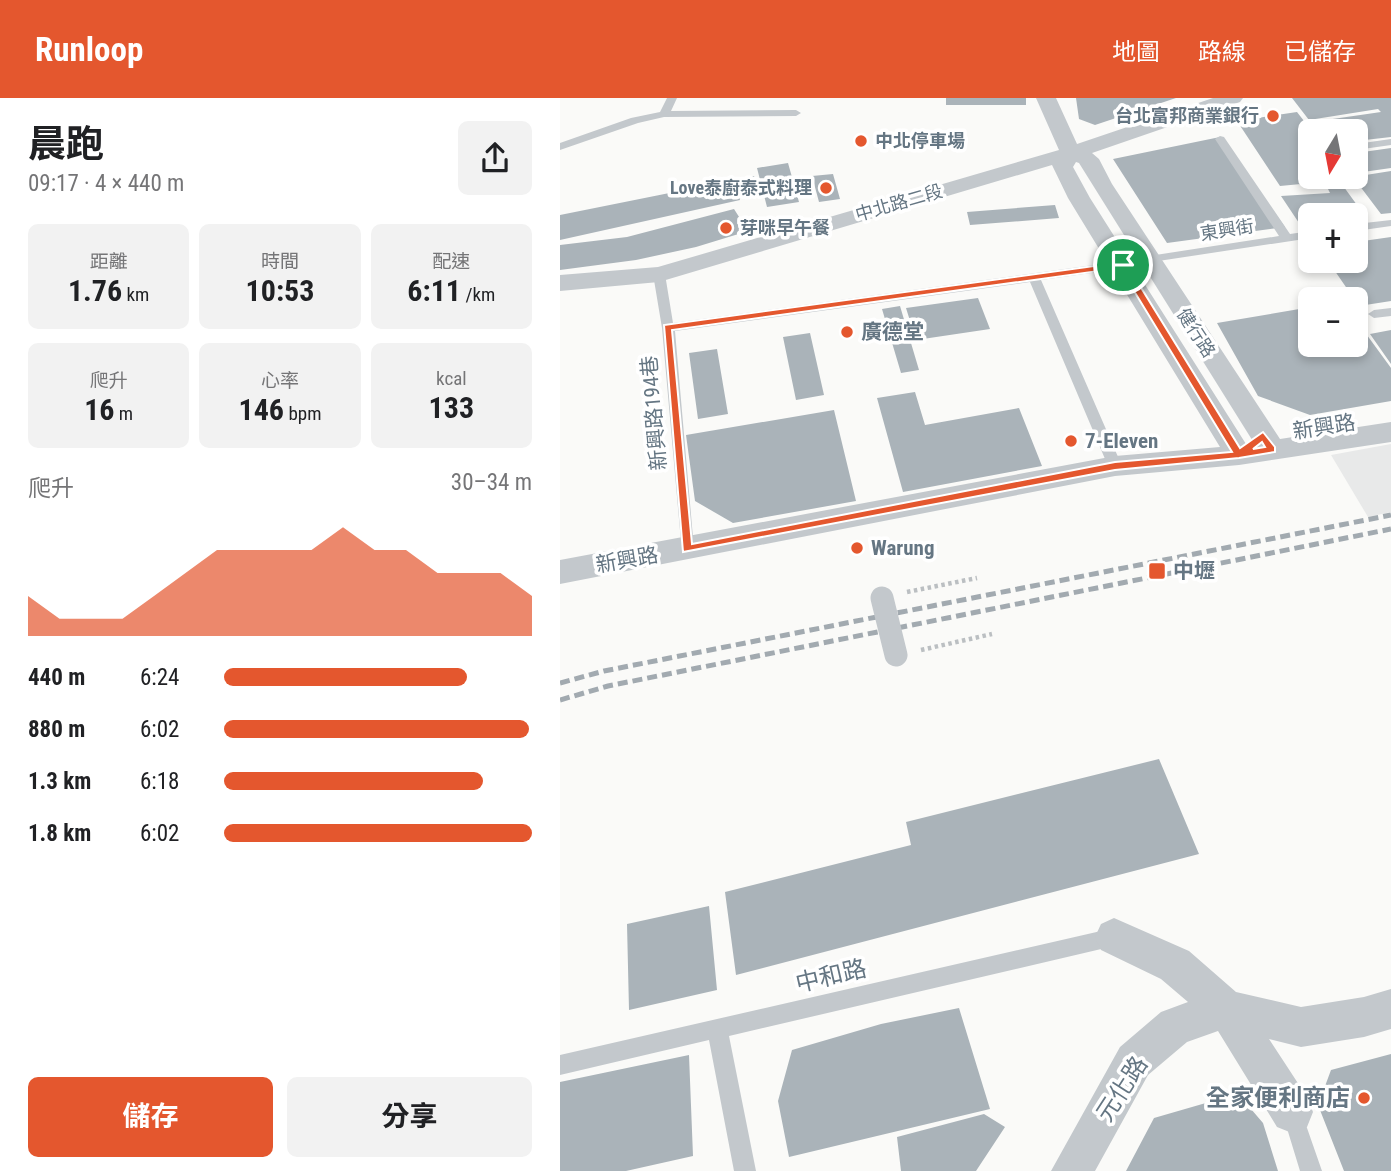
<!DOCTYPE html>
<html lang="zh-TW">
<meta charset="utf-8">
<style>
body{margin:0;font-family:"Roboto Condensed","Noto Sans TC",sans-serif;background:#f2f2f2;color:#202124;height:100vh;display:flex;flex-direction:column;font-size:26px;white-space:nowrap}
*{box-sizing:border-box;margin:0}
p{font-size:23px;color:#757577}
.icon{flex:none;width:38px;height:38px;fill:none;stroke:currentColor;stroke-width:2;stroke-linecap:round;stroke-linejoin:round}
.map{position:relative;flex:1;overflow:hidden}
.sheet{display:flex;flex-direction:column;background:#fff;width:560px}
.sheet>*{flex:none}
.needle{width:46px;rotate:190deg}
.tools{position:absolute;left:738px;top:21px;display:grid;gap:14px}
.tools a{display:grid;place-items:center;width:70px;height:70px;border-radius:10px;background:#fff;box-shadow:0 4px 10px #0003;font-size:35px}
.pin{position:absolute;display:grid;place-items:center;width:60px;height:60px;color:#fff;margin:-30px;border:4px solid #fff;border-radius:50%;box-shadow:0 2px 7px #0007}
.round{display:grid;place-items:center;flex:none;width:74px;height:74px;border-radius:10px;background:#f2f2f2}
.head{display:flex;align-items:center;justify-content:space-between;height:119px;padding:0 28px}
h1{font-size:38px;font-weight:700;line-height:52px}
.figures{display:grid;grid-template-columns:repeat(3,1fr);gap:10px;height:119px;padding:7px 28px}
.figures div{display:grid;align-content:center;border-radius:10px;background:#f2f2f2;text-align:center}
.figures b{font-size:30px;font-weight:700}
.figures small{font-size:19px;font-weight:400}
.figures p{font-size:19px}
.chart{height:196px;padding:14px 28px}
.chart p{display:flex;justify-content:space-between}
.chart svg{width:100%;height:126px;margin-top:7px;fill:#e4572e;opacity:.7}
.action{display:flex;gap:14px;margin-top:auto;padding:14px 28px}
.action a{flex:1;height:80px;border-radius:10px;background:#e4572e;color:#fff;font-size:28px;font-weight:700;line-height:80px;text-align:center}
.action a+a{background:#f2f2f2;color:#202124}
ul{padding:0 28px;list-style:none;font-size:23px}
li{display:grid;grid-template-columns:112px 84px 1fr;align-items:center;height:52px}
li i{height:18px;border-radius:9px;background:#e4572e}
header{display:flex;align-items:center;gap:42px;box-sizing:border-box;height:98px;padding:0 35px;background:#e4572e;color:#fff}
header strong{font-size:33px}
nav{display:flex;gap:38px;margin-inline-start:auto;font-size:24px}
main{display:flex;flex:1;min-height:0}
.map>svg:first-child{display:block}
.built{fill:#e8e9e9}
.building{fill:#aab3b9}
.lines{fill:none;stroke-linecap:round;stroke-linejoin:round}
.path{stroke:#bbbfc2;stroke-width:4.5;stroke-dasharray:3.5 3.5;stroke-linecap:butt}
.service{fill:#c3c8cc;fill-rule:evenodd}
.minor{fill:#c3c8cc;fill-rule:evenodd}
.rail{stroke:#a2aab0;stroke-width:5;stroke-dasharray:10 5;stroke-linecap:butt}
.pedestrian-bridge{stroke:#c3c8cc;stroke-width:23}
.route{fill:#e4572e;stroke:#fff;stroke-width:2;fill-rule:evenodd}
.poi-dot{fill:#e4572e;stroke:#fff;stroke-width:2.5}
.labels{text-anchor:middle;stroke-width:7;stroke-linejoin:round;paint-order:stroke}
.far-poi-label{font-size:18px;font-weight:bold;fill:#657683;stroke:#fff;text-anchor:end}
.far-street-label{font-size:18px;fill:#657683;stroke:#fff}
.poi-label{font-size:21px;font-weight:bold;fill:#657683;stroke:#fff;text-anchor:start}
.street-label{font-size:21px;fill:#657683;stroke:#fff}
.near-street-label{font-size:24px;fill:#657683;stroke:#fff}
.near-poi-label{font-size:24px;font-weight:bold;fill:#657683;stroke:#fff;text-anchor:end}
</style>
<header>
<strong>Runloop</strong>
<nav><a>地圖</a><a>路線</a><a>已儲存</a></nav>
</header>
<main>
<section class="sheet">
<div class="head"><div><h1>晨跑</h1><p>09:17 · 4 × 440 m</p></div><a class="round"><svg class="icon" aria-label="share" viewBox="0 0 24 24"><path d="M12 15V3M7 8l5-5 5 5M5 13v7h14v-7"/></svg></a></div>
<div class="figures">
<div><p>距離</p><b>1.76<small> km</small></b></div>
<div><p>時間</p><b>10:53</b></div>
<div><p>配速</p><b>6:11<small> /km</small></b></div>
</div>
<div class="figures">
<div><p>爬升</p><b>16<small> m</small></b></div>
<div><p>心率</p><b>146<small> bpm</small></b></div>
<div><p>kcal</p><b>133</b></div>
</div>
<div class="chart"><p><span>爬升</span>30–34 m</p>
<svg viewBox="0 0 160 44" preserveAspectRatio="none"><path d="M0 44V30L10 38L20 38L30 38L40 30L50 22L60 14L70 14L80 14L90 14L100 6L110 14L120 14L130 22L140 22L150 22L160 30V44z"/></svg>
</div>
<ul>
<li><b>440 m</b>6:24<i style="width:79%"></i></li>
<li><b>880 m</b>6:02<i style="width:99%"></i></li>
<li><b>1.3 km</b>6:18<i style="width:84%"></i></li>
<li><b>1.8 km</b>6:02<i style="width:100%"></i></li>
</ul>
<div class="action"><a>儲存</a><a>分享</a></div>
</section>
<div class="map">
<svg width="831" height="1073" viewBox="0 0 831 1073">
<rect width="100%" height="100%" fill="#fafaf8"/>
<path class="built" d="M831,346V414L808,419L771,357Z"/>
<path class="building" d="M386,0H466V7H386Z
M516,0H616L535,27L519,21Z
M732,0H831V39L796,43V33H759L752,24L821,14L818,11L749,22Z
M737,14L751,32V79H788L791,82L743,89L741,86L720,88L677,23Z
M660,39L725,129L607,145L553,61Z
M831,50V70L796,75V55Z
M228,65L239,104L207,109L197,70Z
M831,73V115L821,116L793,79Z
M273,76L280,101L259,104L252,78Z
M194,78L200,93L179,98L180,102L0,142V117Z
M781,85L805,118L751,117V127L741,128L721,98L770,95L766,87Z
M495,107L499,120L410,127L407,114Z
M174,111L181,122L177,125L185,134L136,149L76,162L0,172V147L67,139Z
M831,139V203L799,208L768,163H796V144Z
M418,200L430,231L356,242L346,210Z
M340,208L359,272L341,275L322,211Z
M751,209V247H796V222L831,270V303L750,317L698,298L657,225Z
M831,232V266L810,236Z
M250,235L264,297L236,302L223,239Z
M157,251L168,316L138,321L129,255Z
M355,294L365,327L459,310L482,368L343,394L317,300Z
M274,312L296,403L173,425L135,403L126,337Z
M599,661L639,756L176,877L165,794L351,747L346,724Z
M149,808L157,892L69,912L67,826Z
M399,910L430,1011L229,1059L218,1003L232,952L321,926Z
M831,956V1073H784L758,1007L771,972Z
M129,957L133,1058L66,1073H0V984Z
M670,998L685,1004L703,1025L718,1073H566L594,1020Z
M424,1016L445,1029L416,1073H341L337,1039Z"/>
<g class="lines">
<path class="path" d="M347,494L417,480
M361,552L432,536"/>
<path class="service" d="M107,0H117L111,13L236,12L241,15L236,18L104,19L78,25L0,52V45L71,20L100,14Z
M660,38L664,39L730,136L751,133V140L585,165V159L589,158L719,138L655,41Z
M831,41V47L796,52V46Z
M831,122V128L796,133V126Z
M563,163L567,164V170L481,182L562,368L555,373L548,368L470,184L115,233L134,451L132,455H122L102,230L93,176L95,173L99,172L105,176L113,225Z
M831,210V218L814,220L808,216L814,212Z
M554,830L561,832L563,839L561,846L554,848L169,938L196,1073H174L149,942L0,977V957Z
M732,1004L739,1007L762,1073H740L722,1014L725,1007Z"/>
<path class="minor" d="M476,0H496L517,46L653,0H683L680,4L532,55L539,61L552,86L720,341L831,324V344L679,367L555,378L0,486V462L555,358L660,349L508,100L492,67L99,184L0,193V177L98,169L499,52ZM516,64L519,65L694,345L686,346L530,100L513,69Z
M554,820L629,853L676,894L741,909L804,899L831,891V931L804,939L741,949L709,941L747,999L753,1014L747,1029L732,1035L717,1029L658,933L627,944L588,977L535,1073H491L560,949L601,914L628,904L601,881L541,852L535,839L541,826Z"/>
<path class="rail" d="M0,585L44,573L831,417
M0,602L48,588L831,431"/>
<path class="pedestrian-bridge" d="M322,500L336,557"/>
</g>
<path class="route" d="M563,164L567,167L680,350L703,334L715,349V354L679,360L555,372L123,454L104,227ZM560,170L672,354L555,364L132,446L112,232ZM702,344L705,349L693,351Z"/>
<g class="poi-dot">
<circle cx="713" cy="18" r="7"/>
<circle cx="301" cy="43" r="7"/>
<circle cx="266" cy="90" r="7"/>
<circle cx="166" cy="130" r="7"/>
<circle cx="287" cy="234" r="7"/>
<circle cx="511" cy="343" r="7"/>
<circle cx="297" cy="450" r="7"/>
<rect x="588" y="464" width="18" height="18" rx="3.5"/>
<circle cx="804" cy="1000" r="7"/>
</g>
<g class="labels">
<g class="far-poi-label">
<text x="699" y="24">台北富邦商業銀行</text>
<text x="315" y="49" text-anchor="start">中北停車場</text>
<text x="252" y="96">Love泰廚泰式料理</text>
<text x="180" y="136" text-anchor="start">芽咪早午餐</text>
</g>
<g class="far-street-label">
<text transform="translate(339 105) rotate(-16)" y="6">中北路二段</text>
<text transform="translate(667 132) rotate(-9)" y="6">東興街</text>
<text transform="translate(636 235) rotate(57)" y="6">健行路</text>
</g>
<g class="poi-label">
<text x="301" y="241">廣德堂</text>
<text x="525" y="350">7-Eleven</text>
<text x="311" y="457">Warung</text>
<text x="613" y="480">中壢</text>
</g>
<g class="street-label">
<text transform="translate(94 315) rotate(-95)" y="7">新興路194巷</text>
<text transform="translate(764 329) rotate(-9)" y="7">新興路</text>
<text transform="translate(67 462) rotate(-10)" y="7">新興路</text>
</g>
<g class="near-street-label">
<text transform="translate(271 878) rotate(-13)" y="8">中和路</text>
<text transform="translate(562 991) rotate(-57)" y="8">元化路</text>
</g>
<g class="near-poi-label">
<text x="790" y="1008">全家便利商店</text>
</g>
</g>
</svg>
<div class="tools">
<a><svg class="needle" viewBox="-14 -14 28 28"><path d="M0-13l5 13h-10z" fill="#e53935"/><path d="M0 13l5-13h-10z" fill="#757577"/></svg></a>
<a>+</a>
<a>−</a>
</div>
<div class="pin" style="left:563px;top:167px;background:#1e9e55"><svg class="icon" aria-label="arrive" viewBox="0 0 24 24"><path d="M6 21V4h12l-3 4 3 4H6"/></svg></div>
</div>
</main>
